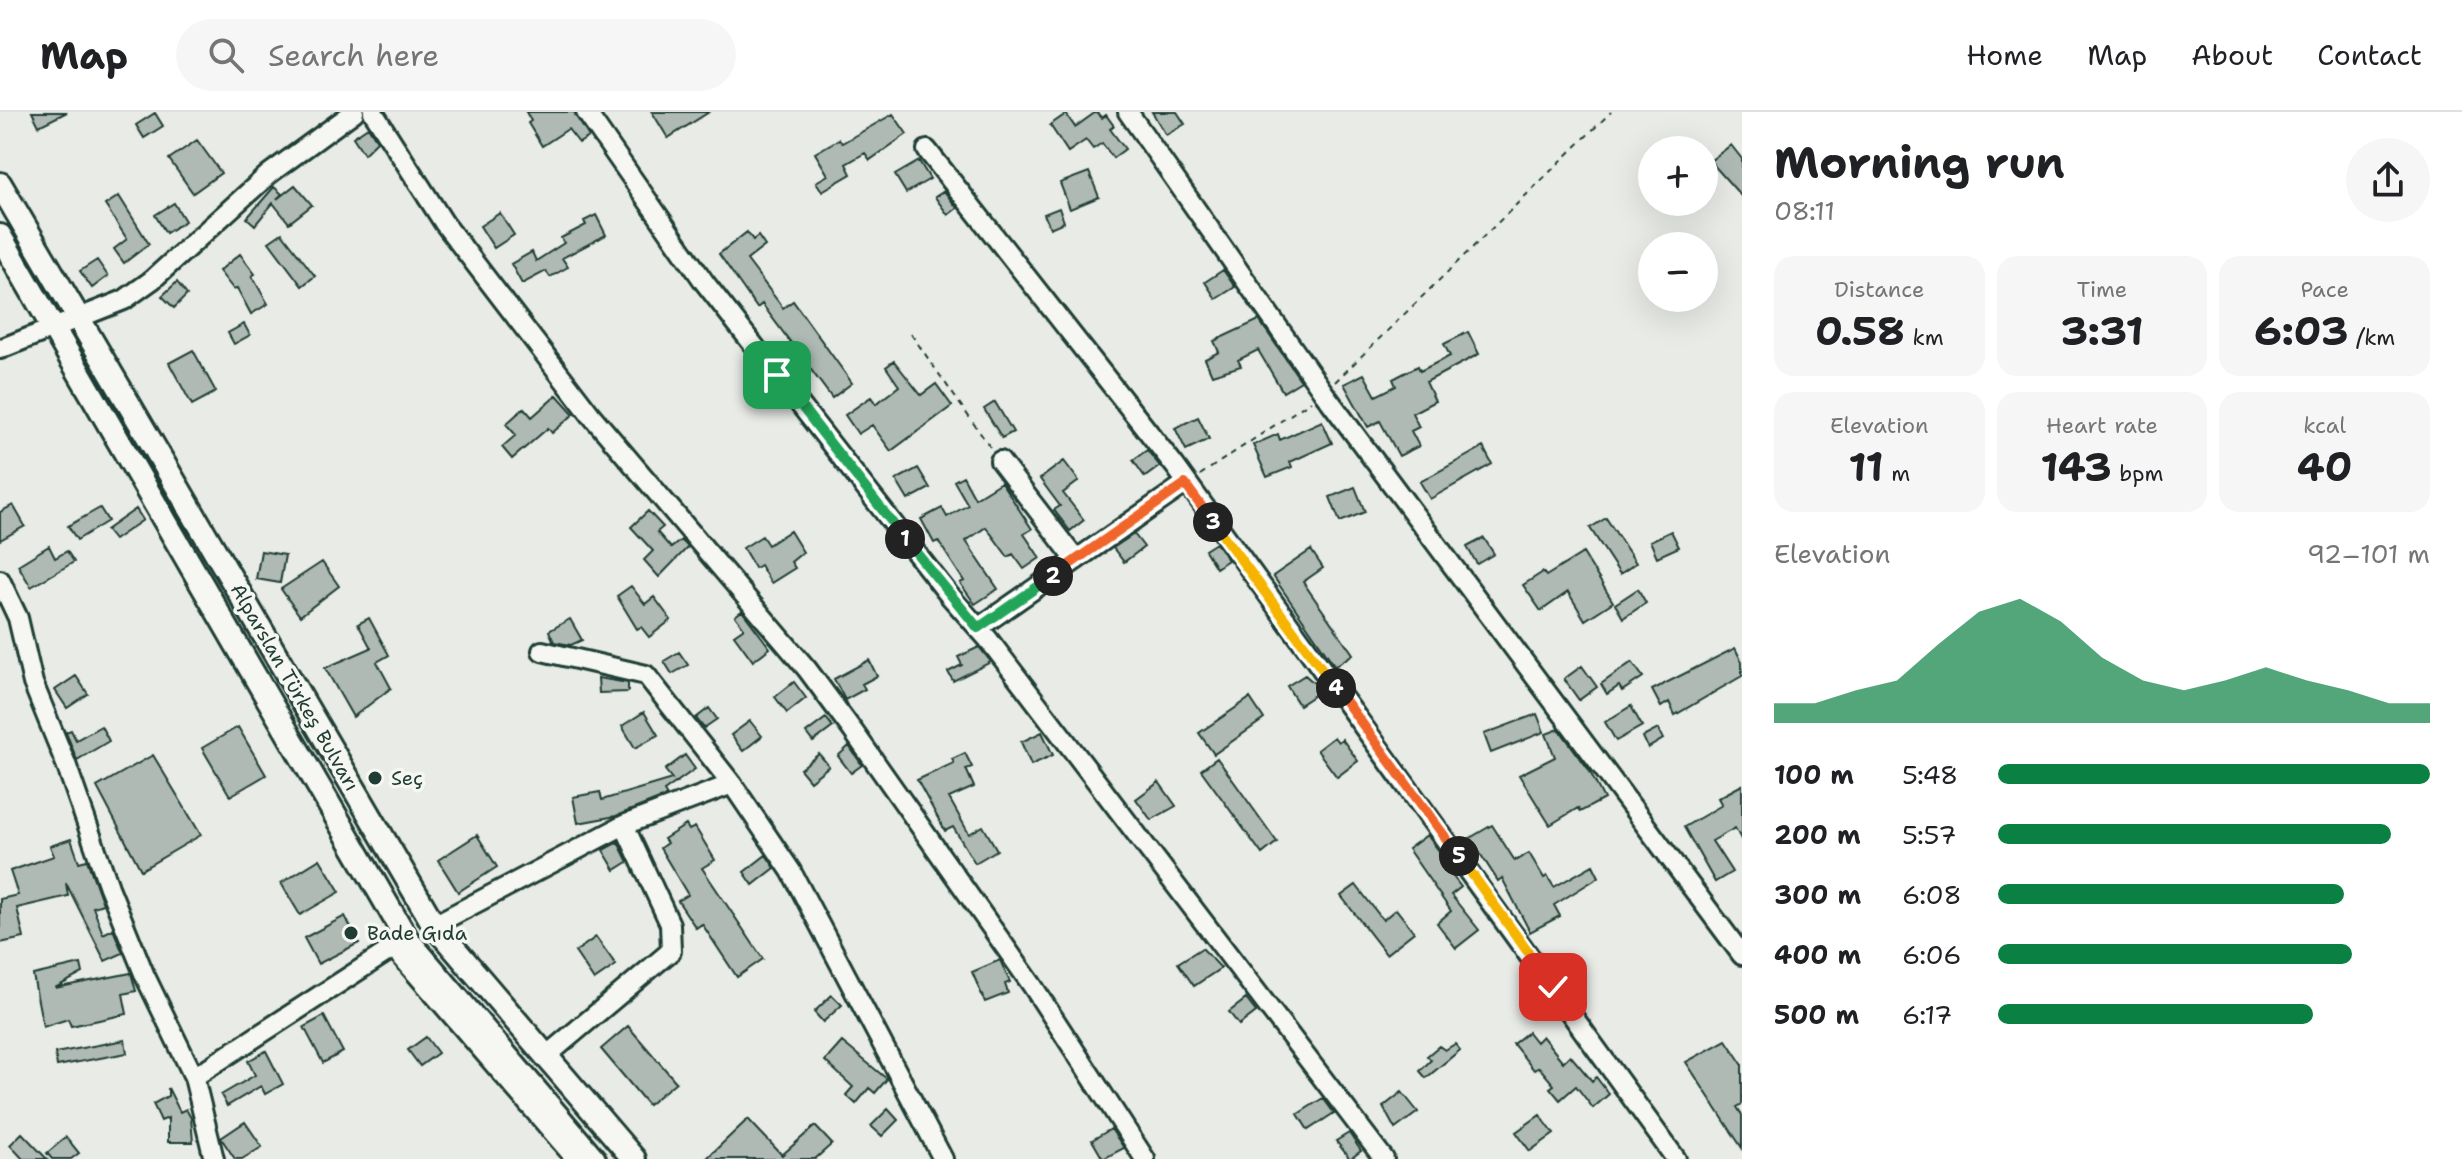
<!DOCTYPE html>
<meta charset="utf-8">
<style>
body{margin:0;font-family:"Shantell Sans",sans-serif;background:#f6f6f6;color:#202124;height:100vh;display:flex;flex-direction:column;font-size:30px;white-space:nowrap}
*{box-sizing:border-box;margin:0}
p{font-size:26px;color:#757577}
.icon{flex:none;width:44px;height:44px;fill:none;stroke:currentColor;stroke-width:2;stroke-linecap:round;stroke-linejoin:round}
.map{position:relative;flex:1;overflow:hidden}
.details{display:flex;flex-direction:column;background:#fff;width:720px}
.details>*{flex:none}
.buttons{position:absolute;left:1638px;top:24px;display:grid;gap:16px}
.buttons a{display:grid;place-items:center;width:80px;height:80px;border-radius:50%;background:#fff;box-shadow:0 8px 32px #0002;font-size:40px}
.pin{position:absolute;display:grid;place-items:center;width:68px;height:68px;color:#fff;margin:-34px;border-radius:16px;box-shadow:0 4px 12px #0006}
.km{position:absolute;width:40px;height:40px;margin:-20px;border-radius:50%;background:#222;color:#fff;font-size:22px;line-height:40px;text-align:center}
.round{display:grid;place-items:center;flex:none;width:84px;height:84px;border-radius:42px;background:#f6f6f6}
.head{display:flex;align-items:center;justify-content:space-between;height:136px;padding:0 32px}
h1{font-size:44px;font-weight:700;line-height:60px}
.figures{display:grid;grid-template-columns:repeat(3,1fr);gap:12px;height:136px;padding:8px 32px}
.figures div{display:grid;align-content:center;border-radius:20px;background:#f6f6f6;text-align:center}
.figures b{font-size:40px;font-weight:700}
.figures small{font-size:22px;font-weight:400}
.figures p{font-size:22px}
.chart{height:224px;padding:16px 32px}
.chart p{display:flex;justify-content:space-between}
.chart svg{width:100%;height:144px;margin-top:8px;fill:#0b8043;opacity:.7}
ul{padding:0 32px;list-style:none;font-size:26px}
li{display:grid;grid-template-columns:128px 96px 1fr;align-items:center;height:60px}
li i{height:20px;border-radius:10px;background:#0b8043}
header{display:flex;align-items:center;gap:48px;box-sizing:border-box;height:112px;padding:0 40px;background:#fff;border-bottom:2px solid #e0e0e0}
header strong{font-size:38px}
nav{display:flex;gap:44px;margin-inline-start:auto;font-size:28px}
.search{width:560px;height:72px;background:#f6f6f6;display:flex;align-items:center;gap:20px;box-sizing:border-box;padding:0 28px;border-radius:44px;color:#757577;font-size:30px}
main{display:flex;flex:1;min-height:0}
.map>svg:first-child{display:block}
.building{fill:#b0bab5;stroke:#1f3d34;stroke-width:2}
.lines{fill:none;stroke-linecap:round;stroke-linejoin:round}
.minor-casing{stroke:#1f3d34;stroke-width:24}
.major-casing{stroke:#1f3d34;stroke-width:28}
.path{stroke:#1f3d34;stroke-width:2;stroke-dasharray:6 6;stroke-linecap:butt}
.minor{stroke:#f6f6f2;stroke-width:18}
.major{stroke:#f6f6f2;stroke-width:22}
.split-1-casing{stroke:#fff;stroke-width:16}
.split-2-casing{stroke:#fff;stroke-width:16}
.split-3-casing{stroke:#fff;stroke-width:16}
.split-4-casing{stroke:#fff;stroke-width:16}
.split-5-casing{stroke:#fff;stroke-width:16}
.split-6-casing{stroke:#fff;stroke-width:16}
.split-1{stroke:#22a559;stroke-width:10}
.split-2{stroke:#22a559;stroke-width:10}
.split-3{stroke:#f0652b;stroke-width:10}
.split-4{stroke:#f5b400;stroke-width:10}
.split-5{stroke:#f0652b;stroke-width:10}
.split-6{stroke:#f5b400;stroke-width:10}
.poi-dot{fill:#1f3d34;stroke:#f6f6f2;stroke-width:3}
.labels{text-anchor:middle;stroke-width:7;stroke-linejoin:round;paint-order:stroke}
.street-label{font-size:20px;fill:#1f3d34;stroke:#f6f6f2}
.poi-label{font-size:20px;fill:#1f3d34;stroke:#f6f6f2;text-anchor:start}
</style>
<header>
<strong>Map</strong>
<div class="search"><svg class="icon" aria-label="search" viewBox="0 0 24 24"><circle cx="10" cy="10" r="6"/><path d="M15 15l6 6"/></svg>Search here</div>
<nav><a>Home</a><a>Map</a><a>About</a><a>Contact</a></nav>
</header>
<main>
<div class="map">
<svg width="1742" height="1047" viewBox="0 0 1742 1047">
<rect width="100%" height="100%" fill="#e9ebe7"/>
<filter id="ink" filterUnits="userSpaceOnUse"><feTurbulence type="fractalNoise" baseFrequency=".0125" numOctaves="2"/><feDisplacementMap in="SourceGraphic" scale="16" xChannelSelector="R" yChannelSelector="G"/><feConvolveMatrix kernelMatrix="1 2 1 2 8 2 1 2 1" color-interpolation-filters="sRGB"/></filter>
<g filter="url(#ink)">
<path class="building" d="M32,0H67L39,14Z
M526,0H574L589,25L579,31L568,17L542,34L528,11L531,9Z
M652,0H709L668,26Z
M1096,0L1102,6L1106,3L1114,14L1110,17L1125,37L1113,46L1102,31L1093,37L1086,28L1068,40L1050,13L1066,2L1075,15Z
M1152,0H1177L1185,12L1166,23Z
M155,1L163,14L144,26L136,13Z
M893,2L907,22L870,48L865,41L846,52L851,62L822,79L816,70L828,63L815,41L839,27L842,31Z
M368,15L377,29L364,42L353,25Z
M197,28L221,61L193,81L169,47Z
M1731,33L1742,47V85L1710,49Z
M919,49L930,67L906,81L895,63Z
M1089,60L1099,85L1070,97L1060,71Z
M295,73L312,93L289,111L273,91L255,113L247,106L274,75L282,82L277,87Z
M944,79L957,96L948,103L935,85Z
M119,84L149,132L124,151L114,137L127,127L105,93Z
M174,91L185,109L166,121L155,103Z
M1059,96L1064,110L1050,116L1044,102Z
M500,101L514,123L494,136L480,114Z
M596,103L606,123L562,146L568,155L550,165L546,159L522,172L511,152L532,140L536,149L564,131L561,126L586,113L584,109Z
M747,120L753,128L758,124L765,134L747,148L783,196L793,189L852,271L832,286L762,192L757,196L719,142Z
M282,121L315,164L302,174L269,130Z
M240,142L255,162L252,164L268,192L251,202L237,176L234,178L219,159Z
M97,148L108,164L92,176L80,159Z
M1223,158L1235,175L1216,187L1205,170Z
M177,170L187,183L174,196L162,184Z
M1259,208L1301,269L1283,280L1258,238L1238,248L1241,254L1212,263L1205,247L1219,240L1214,229Z
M244,212L250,223L234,232L228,221Z
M1468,220L1479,242L1426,270L1435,289L1412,301L1419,315L1411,319L1419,334L1399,344L1380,309L1368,315L1344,272L1364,262L1376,284L1396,274L1393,267L1418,254L1420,259L1450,244L1444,232Z
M193,238L216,280L192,293L169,251Z
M894,249L921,283L936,272L952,294L891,339L872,313L858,322L845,303L871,285L876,292L899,274L886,255Z
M557,283L574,302L552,321L548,316L512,347L502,335L516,323L506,312L524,296L532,305Z
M995,290L1013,320L1002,326L984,297Z
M1198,305L1209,327L1186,338L1175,316Z
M1322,309L1332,331L1290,350L1292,355L1267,365L1253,333L1278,322L1280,328Z
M1483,335L1492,352L1430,387L1420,370Z
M1147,338L1160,354L1145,365L1133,348Z
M1064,349L1079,369L1063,381L1084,408L1070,419L1054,398L1060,394L1040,367Z
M918,356L930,376L908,388L896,368Z
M963,364L975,386L1001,370L1032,417L1024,422L1040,446L1024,457L1013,442L1008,445L986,415L966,429L998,477L975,492L960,471L964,469L938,429L934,431L921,407L942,396L947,405L968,393L954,369Z
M1355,375L1365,400L1340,410L1330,385Z
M13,393L25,414L0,428V400Z
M100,396L108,409L77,428L68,414Z
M136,397L143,408L114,428L106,418Z
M648,399L663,415L657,420L671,436L681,428L688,435L659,465L644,448L653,439L631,415Z
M1606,406L1636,451L1620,462L1590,416Z
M790,419L803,440L791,450L795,456L771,471L760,453L755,456L743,436L762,424L768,433Z
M1671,419L1679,435L1657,445L1650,429Z
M1134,422L1144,435L1124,450L1113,436Z
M1484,426L1494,442L1477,452L1467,435Z
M1216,431L1228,448L1216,456L1205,438Z
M49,434L55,446L67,439L74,450L31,475L18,453Z
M1311,438L1323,456L1303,470L1353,542L1335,554L1273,464Z
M261,439L285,443L280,471L256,467Z
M1583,441L1613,490L1585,508L1568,480L1541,499L1523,473L1543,460L1546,464Z
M322,450L339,474L300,504L281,477Z
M631,474L645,492L654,485L671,508L649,525L641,515L637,517L617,484Z
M1638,477L1646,491L1623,506L1615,492Z
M742,499L770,536L753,549L734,523L744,516L735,504Z
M369,506L389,543L377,550L391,576L353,605L325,556L371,536L358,512Z
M570,507L582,528L571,533L554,530L549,519Z
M979,535L991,550L953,569L948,560L962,553L958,545Z
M1735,536L1742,550V564L1675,603L1669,590L1661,595L1652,578Z
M679,540L688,553L672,562L664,549Z
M869,548L877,564L862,572L865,577L845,588L834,567Z
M1632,550L1643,565L1622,579L1619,574L1607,582L1601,572Z
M1582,554L1597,575L1579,588L1564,567Z
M1305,563L1322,578L1299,593L1287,574Z
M76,564L88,582L67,596L55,578Z
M598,566L628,571V580L599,581Z
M794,570L806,586L787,601L775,585Z
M1250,586L1264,607L1214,642L1199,621Z
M1631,594L1642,614L1616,629L1605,610Z
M709,596L717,607L704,616L696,606Z
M644,600L658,623L635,636L622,614Z
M1537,602L1544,620L1491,641L1484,622Z
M826,606L833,615L813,630L806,621Z
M750,609L762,624L743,639L731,623Z
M101,614L109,629L77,648L66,620L71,618L76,628Z
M238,615L266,663L230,684L202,636Z
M1559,617L1589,658L1604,687L1580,700L1578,696L1550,713L1519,663L1555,645L1546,622Z
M1658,617L1663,627L1648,636L1643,625Z
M1042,620L1053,643L1031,653L1021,630Z
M1334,625L1338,630L1342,627L1358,649L1337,665L1317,638Z
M849,634L862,653L851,661L838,644Z
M965,641L972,655L966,657L974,675L949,686L969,722L983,714L997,738L975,751L953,715L945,719L917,668L954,651L952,647Z
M819,642L829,654L810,669L800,657Z
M153,643L201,723L141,758L97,675Z
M685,643L695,657L664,679L667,684L616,704L578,711L573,685L600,680L602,688L672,667L665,658Z
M1217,646L1277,730L1262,742L1201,658Z
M1159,670L1176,694L1151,708L1136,687Z
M1742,673V729L1735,716L1712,729L1732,760L1715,770L1684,715L1722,693L1718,686Z
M686,713L689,718L695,715L715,748L702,756L763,847L737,865L702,812L696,816L678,789L688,783L660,736L667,731L664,727Z
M1492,713L1515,749L1529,741L1544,766L1547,764L1554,775L1593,753L1599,765L1554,793L1560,804L1530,820L1502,766L1498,769L1470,726Z
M477,723L497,755L458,780L438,748Z
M1427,723L1439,739L1440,748L1461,775L1451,783L1479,818L1456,836L1437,811L1451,799L1408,737Z
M71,727L79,750L87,748L103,792L93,795L103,822L113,817L123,841L105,849L66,771L68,784L17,796L24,826L0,831V787L18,783L10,759L54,744L50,734Z
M618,730L628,750L615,758L603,738Z
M766,743L775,756L753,773L744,760Z
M320,747L340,780L300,803L281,771Z
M1356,773L1383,808L1396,797L1414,820L1386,842L1341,784Z
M345,804L359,831L318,852L304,826Z
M596,825L616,853L594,868L575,840Z
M1202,836L1221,856L1194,874L1178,851Z
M1000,848L1010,870L1005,872L1008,881L985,890L972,860Z
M81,852L83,861L55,876L131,861L136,879L123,882L127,902L71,914L68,907L43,915L33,863Z
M832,883L842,893L823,910L814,900Z
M1246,887L1256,900L1239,913L1229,900Z
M324,904L343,940L323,951L304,915Z
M628,914L676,970L648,993L601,937Z
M1528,920L1536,930L1542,924L1563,950L1570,943L1592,969L1596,965L1609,982L1593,996L1576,974L1560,988L1550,976L1554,973L1539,955L1534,958L1513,932Z
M426,925L438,941L420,954L408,938Z
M125,928L127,941L57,954L55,941Z
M1726,928L1742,952V992L1737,995L1742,1003V1036L1686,950Z
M842,930L887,967L875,981L869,976L856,992L846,983L853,975L825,949Z
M1455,932L1460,938L1426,966L1420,959L1431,948L1427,944L1439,934L1445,938Z
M266,939L283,972L265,982L261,974L227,994L221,983L255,963L248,949Z
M168,976L180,1000L186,997L191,1006L193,1030H168V1006L161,1009L153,992L168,984Z
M1402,980L1418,1000L1395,1017L1383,995Z
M1323,986L1334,1001L1308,1018L1298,1002Z
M888,997L898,1008L882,1024L871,1014Z
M1540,1003L1554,1022L1530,1039L1516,1020Z
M748,1007L782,1043L815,1014L832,1032L815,1047H706Z
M245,1010L262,1035L242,1047H235L221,1026Z
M1111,1017L1124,1036L1103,1047L1092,1028Z
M22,1021L47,1047H23L10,1033Z
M1349,1021L1361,1039L1350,1047L1336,1029Z
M66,1025L79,1041L71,1047H52L47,1041Z"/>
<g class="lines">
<defs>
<path id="minor" d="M373,0L444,111L591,303L807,557L853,619L1032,873L1145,1047
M586,0L705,171L949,483L988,527L1384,1047
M1128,0L1324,281L1742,843
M927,38L1175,354L1676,1047
M0,237L124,188L152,168L269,62L354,0
M1000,349L1076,448
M0,468L18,506L33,571L66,652L109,775L145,864L194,965L214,1047
M978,516L1185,372
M542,539L646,563L732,672L791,759L943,1047
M434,813L624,713L732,672
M394,836L576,1047
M545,945L671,839L670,812L624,713
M194,965L404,829"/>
<path id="major" d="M0,72L434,813L634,1047
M0,124L407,827L594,1047"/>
</defs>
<use href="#minor" class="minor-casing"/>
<use href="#major" class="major-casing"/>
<path class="path" d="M911,222L990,335
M1335,270L1611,0
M1200,363L1311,289"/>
<use href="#minor" class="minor"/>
<use href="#major" class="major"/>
</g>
</g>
<g class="lines" filter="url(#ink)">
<defs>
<path id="split-1" d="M777,263L905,427"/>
<path id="split-2" d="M905,427L978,516L1053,464"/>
<path id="split-3" d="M1053,464L1185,372L1213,410"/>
<path id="split-4" d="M1213,410L1336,576"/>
<path id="split-5" d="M1336,576L1459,744"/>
<path id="split-6" d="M1459,744L1553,875"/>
</defs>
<use href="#split-1" class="split-1-casing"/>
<use href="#split-2" class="split-2-casing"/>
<use href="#split-3" class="split-3-casing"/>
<use href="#split-4" class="split-4-casing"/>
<use href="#split-5" class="split-5-casing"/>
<use href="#split-6" class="split-6-casing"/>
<use href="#split-1" class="split-1"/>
<use href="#split-2" class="split-2"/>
<use href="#split-3" class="split-3"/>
<use href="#split-4" class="split-4"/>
<use href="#split-5" class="split-5"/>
<use href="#split-6" class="split-6"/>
</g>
<g class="poi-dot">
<circle cx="375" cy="666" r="8"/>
<circle cx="351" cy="821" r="8"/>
</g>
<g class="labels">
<g class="street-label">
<text transform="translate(295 575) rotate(60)" y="7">Alparslan Türkeş Bulvarı</text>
</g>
<g class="poi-label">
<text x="391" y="673">Seç</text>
<text x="367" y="828">Bade Gıda</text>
</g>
</g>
</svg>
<div class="buttons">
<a>+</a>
<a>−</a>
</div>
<div class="pin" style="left:777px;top:263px;background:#1e9e55"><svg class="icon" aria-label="arrive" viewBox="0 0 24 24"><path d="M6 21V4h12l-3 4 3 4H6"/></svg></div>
<div class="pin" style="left:1553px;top:875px;background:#d93025"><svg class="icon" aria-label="check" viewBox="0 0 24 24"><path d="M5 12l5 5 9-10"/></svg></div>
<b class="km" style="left:905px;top:427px">1</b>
<b class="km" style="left:1053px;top:464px">2</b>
<b class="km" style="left:1213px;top:410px">3</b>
<b class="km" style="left:1336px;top:576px">4</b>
<b class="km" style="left:1459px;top:744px">5</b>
</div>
<section class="details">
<div class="head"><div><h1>Morning run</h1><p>08:11</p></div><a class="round"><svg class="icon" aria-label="share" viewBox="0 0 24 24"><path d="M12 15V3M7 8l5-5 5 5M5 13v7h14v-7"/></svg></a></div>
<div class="figures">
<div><p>Distance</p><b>0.58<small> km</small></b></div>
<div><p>Time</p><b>3:31</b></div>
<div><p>Pace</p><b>6:03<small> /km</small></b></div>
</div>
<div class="figures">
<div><p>Elevation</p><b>11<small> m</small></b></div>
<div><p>Heart rate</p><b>143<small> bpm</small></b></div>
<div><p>kcal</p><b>40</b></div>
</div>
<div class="chart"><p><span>Elevation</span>92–101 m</p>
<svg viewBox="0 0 160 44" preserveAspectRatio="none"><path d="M0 44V38L10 38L20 34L30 31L40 20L50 10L60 6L70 13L80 24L90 31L100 34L110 31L120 27L130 31L140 34L150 38L160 38V44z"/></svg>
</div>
<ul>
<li><b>100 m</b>5:48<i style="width:100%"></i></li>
<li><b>200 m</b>5:57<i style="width:91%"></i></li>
<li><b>300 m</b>6:08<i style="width:80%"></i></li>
<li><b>400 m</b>6:06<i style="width:82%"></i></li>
<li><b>500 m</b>6:17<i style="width:73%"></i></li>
</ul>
</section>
</main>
